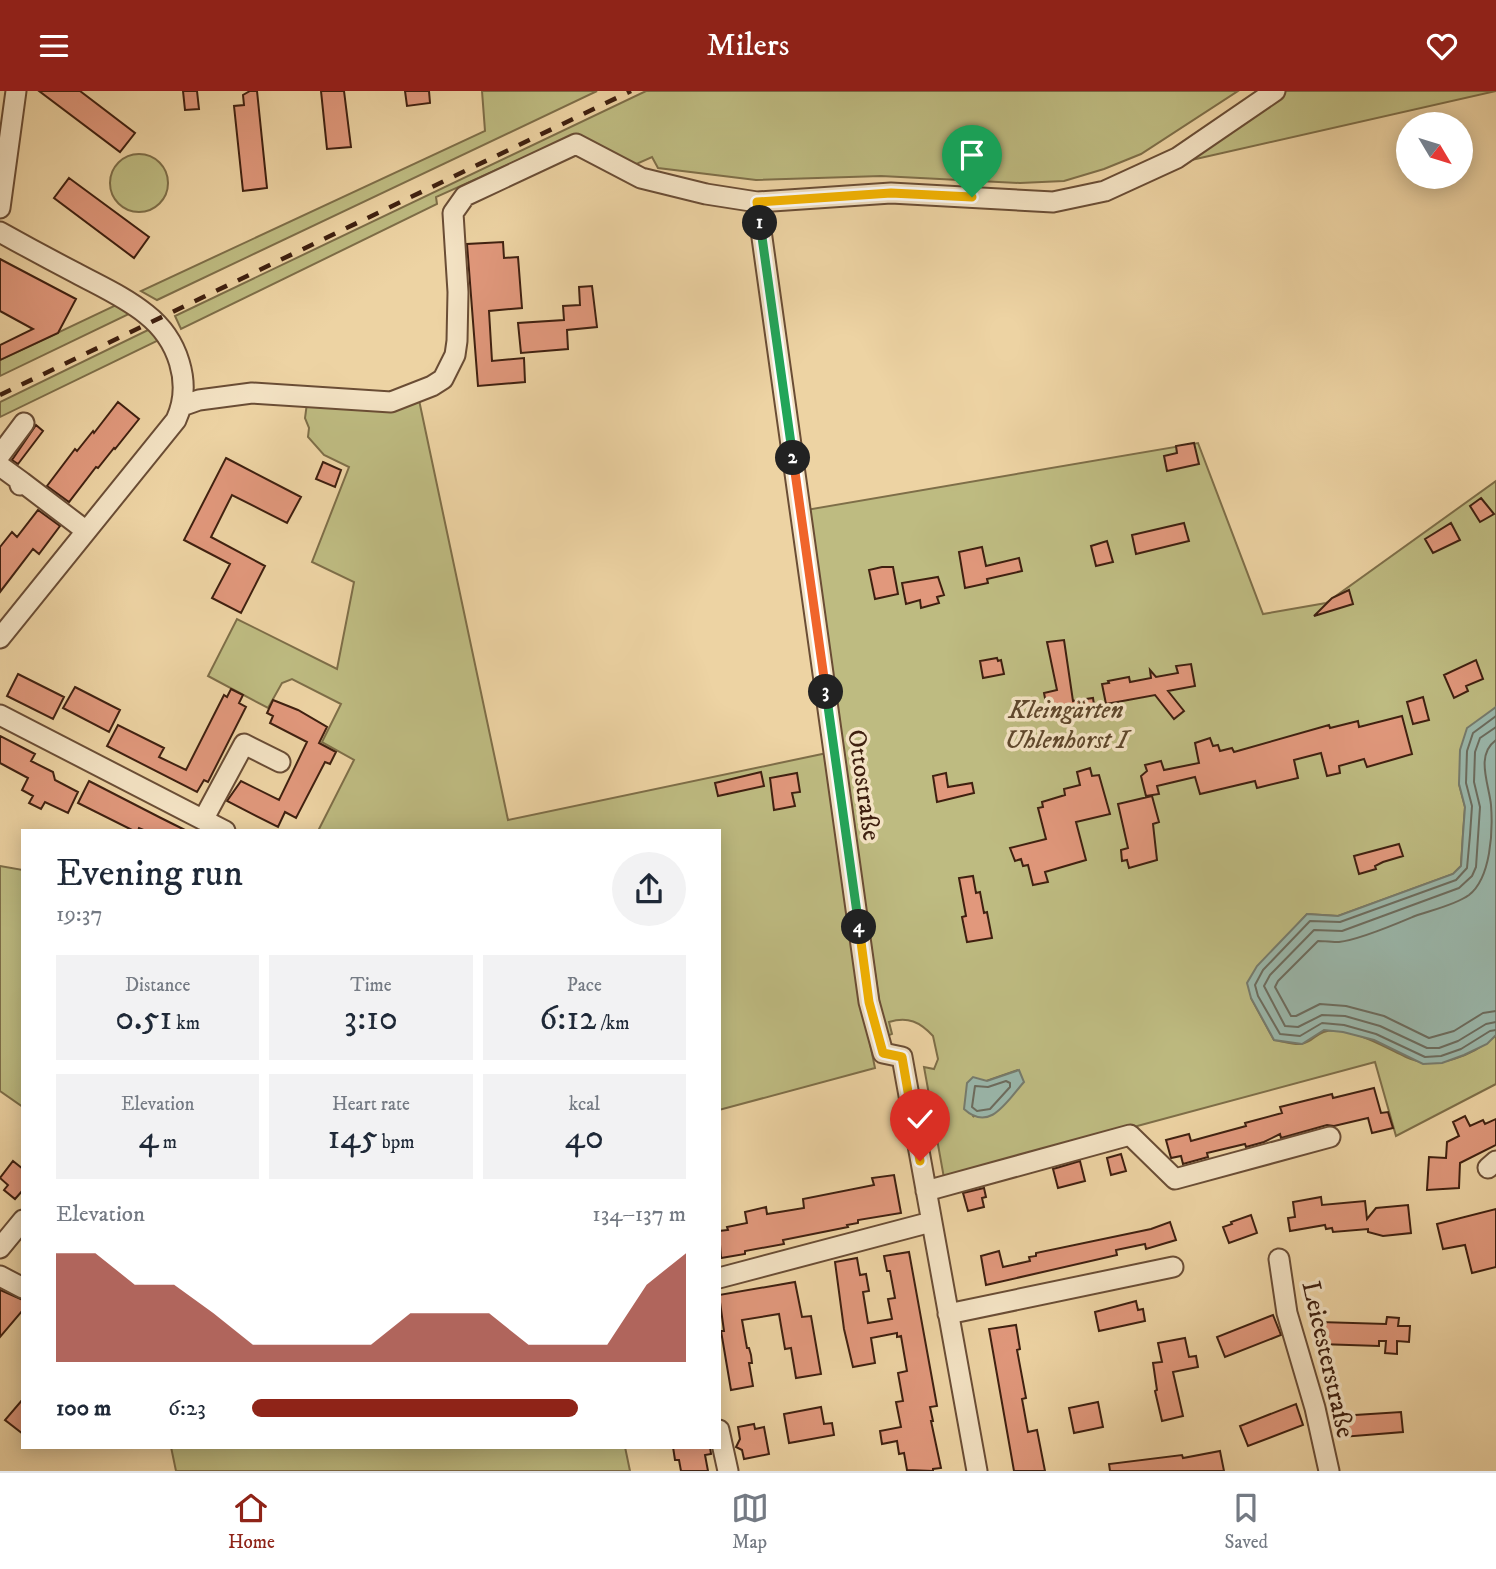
<!DOCTYPE html>
<meta charset="utf-8">
<style>
body{margin:0;font-family:"IM FELL DW Pica",serif;background:#f2f2f3;color:#1f2937;height:100vh;display:flex;flex-direction:column;font-size:26px;white-space:nowrap}
*{box-sizing:border-box;margin:0}
p{font-size:23px;color:#747a83}
.icon{flex:none;width:38px;height:38px;fill:none;stroke:currentColor;stroke-width:2;stroke-linecap:round;stroke-linejoin:round}
.map{position:relative;flex:1;overflow:hidden}
.sheet{position:absolute;left:21px;top:738px;width:700px;height:620px;display:flex;flex-direction:column;background:#fff;border-radius:0px;box-shadow:0 4px 18px #0003}
.sheet>*{flex:none}
.needle{width:46px;rotate:128deg}
.fabs{position:absolute;left:1396px;top:21px;display:grid;gap:14px}
.fabs a{display:grid;place-items:center;width:77px;height:77px;border-radius:50%;background:#fff;box-shadow:0 4px 18px #0003;font-size:35px}
.pin{position:absolute;display:grid;place-items:center;width:60px;height:60px;color:#fff;margin:-72px -30px;border-radius:50% 50% 50% 0;rotate:-45deg;box-shadow:0 0 7px #0007}
.pin .icon{rotate:45deg}
.km{position:absolute;width:35px;height:35px;margin:-18px;border-radius:50%;background:#222;color:#fff;font-size:19px;line-height:35px;text-align:center}
.round{display:grid;place-items:center;flex:none;width:74px;height:74px;border-radius:37px;background:#f2f2f3}
.headline{display:flex;align-items:center;justify-content:space-between;height:119px;padding:0 35px}
h1{font-size:38px;font-weight:600;line-height:52px}
.figures{display:grid;grid-template-columns:repeat(3,1fr);gap:10px;height:119px;padding:7px 35px}
.figures div{display:grid;align-content:center;border-radius:0px;background:#f2f2f3;text-align:center}
.figures b{font-size:35px;font-weight:600}
.figures small{font-size:19px;font-weight:400}
.figures p{font-size:19px}
.chart{height:196px;padding:14px 35px}
.chart p{display:flex;justify-content:space-between}
.chart svg{width:100%;height:126px;margin-top:7px;fill:#8f2418;opacity:.7}
ul{padding:0 35px;list-style:none;font-size:23px}
li{display:grid;grid-template-columns:112px 84px 1fr;align-items:center;height:52px}
li i{height:18px;border-radius:9px;background:#8f2418}
header{display:flex;justify-content:space-between;align-items:center;height:91px;padding:0 35px;background:#8f2418;color:#fff;font-size:32px;font-weight:600}
.tabs{display:flex;justify-content:space-around;align-items:center;height:98px;border-top:2px solid #e0e1e3;background:#fff;font-size:19px;color:#747a83}
.tabs a{display:grid;justify-items:center;gap:4px}
.tabs .selected{color:#8f2418}
.map>svg:first-child{display:block}
.green{fill:#bebb81;stroke:#7e6e48;stroke-width:2;fill-rule:evenodd}
.water{fill:#9ab7ab;stroke:#767b6d;stroke-width:2}
.lines{fill:none;stroke-linecap:round;stroke-linejoin:round}
.shore{stroke:#6c6c5e;stroke-width:2}
.building{fill:#e1987c;stroke:#3f2010;stroke-width:2}
.street-casing{stroke:#6a4d35;stroke-width:23}
.street{stroke:#f3e2c3;stroke-width:19}
.rail{stroke:#3f2010;stroke-width:4.5;stroke-dasharray:12 12;stroke-linecap:butt}
.split-1-casing{stroke:#fff;stroke-width:14}
.split-2-casing{stroke:#fff;stroke-width:14}
.split-3-casing{stroke:#fff;stroke-width:14}
.split-4-casing{stroke:#fff;stroke-width:14}
.split-5-casing{stroke:#fff;stroke-width:14}
.split-1{stroke:#f5b400;stroke-width:9}
.split-2{stroke:#22a559;stroke-width:9}
.split-3{stroke:#f0652b;stroke-width:9}
.split-4{stroke:#22a559;stroke-width:9}
.split-5{stroke:#f5b400;stroke-width:9}
.labels{text-anchor:middle;stroke-width:7;stroke-linejoin:round;paint-order:stroke}
.park-label{font-size:26px;font-style:italic;fill:#5f472c;stroke:#f3e2c3}
.street-label{font-size:26px;fill:#3f2010;stroke:#f3e2c3}
</style>
<header><svg class="icon" aria-label="menu" viewBox="0 0 24 24"><path d="M4 6h16M4 12h16M4 18h16"/></svg>Milers<svg class="icon" aria-label="heart" viewBox="0 0 24 24"><path d="M12 20l-8-8c-3-5 5-10 8-4 3-6 11-1 8 4z"/></svg></header>
<div class="map">
<svg width="1496" height="1380" viewBox="0 0 1496 1380">
<rect width="100%" height="100%" fill="#edd3a3"/>
<filter id="stains"><feTurbulence type="fractalNoise" baseFrequency=".00286" numOctaves="4"/><feColorMatrix values="0 0 0 0 .2 0 0 0 0 .09 0 0 0 0 .02 0 0 0 .5 -.17"/></filter>
<radialGradient id="worn" r=".72"><stop offset=".6" stop-color="#630" stop-opacity="0"/><stop offset="1" stop-color="#630" stop-opacity=".3"/></radialGradient>
<path class="green" d="M482,0H597L157,209L141,200L485,40Z
M646,0H1238L1141,63L1104,78L1064,90L1020,92L881,85L756,89L658,77L652,66L632,75L574,44L436,106L437,113L181,238L175,225Z
M1286,0H1496L1187,70Z
M110 92a29 29 0 1 1 58 0a29 29 0 1 1-58 0Z
M116,214L131,222L0,285V269Z
M150,238L159,249L0,326V311Z
M419,309L508,729L827,662L864,923L875,977L719,1019V740H318L354,669L322,651L341,613L292,588L282,592L268,617L208,585L237,528L337,578L354,491L312,471L349,376L324,364L308,346L309,337L305,327L307,312Z
M1198,352L1263,523L1326,512L1496,390V616L1492,620L1459,693L1465,716L1463,743L1461,775L1453,783L1338,825L1307,823L1288,844L1251,907L1274,949C1282,950 1293,954 1301,953C1318,950 1314,937 1341,940C1365,944 1385,956 1406,966C1436,980 1473,965 1496,944V993L1396,1045L1375,971L944,1087L924,976L934,978L938,968L933,945C920,931 908,925 889,931L892,943L887,945L881,922L806,419ZM1018,979L973,1026L986,990Z
M0,775L23,779V1016L0,1000Z
M171,1356H625L630,1380H176Z"/>
<path class="water" d="M1496,616V944L1487,953L1464,964L1442,972L1423,973L1374,949L1343,941L1324,939L1302,953L1274,949L1251,907L1247,892L1257,875L1307,823L1338,825L1453,783L1461,775L1463,743L1465,716L1459,693L1460,659L1467,637Z
M1019,979L1024,991C1007,1010 990,1042 964,1018L967,992L973,986L987,990Z"/>
<g class="lines">
<path class="shore" d="M1496,625L1473,642L1467,660L1466,692L1472,715L1470,744L1467,777L1456,789L1340,831L1310,830L1263,879L1255,894L1258,905L1280,943L1300,945L1322,932L1344,934L1376,943L1425,966L1441,965L1461,958L1490,940L1496,939
M1496,636L1480,647L1475,661L1474,691L1480,716L1476,776L1472,785L1459,797L1342,840L1314,839L1270,884L1264,895L1285,935L1298,936L1322,924L1345,925L1380,935L1427,957H1439L1458,950L1486,933L1496,931
M1496,649C1475,664 1489,693 1491,714C1493,740 1491,787 1469,804C1455,814 1432,819 1415,825C1396,833 1359,849 1339,851C1332,851 1325,850 1318,850L1278,890L1275,896L1291,925H1296L1320,913L1346,915L1384,925L1429,947L1454,940L1483,922L1496,920
M1006,990L1010,992V996L990,1018L977,1020L972,1016L975,995L988,996Z"/>
</g>
<path class="building" d="M39,0H80L135,42L120,61Z
M183,0H197L199,18L185,19Z
M250,0H257L267,97L243,100L234,15L244,14L243,4Z
M321,0H344L351,56L327,58Z
M405,0H429L430,12L407,15Z
M69,87L149,146L134,167L54,107Z
M503,151L504,167L518,166L522,217L489,220L492,270L524,267L525,291L478,295L467,153Z
M0,168L76,208L58,242L0,269V254L33,238L0,220Z
M592,195L597,236L567,239L568,258L521,262L518,232L564,229L563,215L580,214L579,196Z
M118,311L139,328L115,358L114,357L98,377L96,376L69,411L47,395L75,358L77,360L93,340L94,342Z
M36,334L43,340L18,373L12,369Z
M1194,352L1199,373L1167,380L1164,365L1177,362L1176,355Z
M226,367L301,406L287,432L232,404L211,446L265,475L241,522L212,507L230,473L184,449Z
M323,371L341,379L335,396L316,388Z
M1481,407L1494,423L1480,431L1470,415Z
M38,419L60,435L39,463L33,458L0,501V456L12,441L17,446Z
M1184,432L1189,450L1136,463L1132,444Z
M1451,432L1460,449L1433,462L1425,448Z
M1107,450L1113,471L1096,475L1091,455Z
M982,456L986,475L1019,467L1022,480L987,488L988,492L965,497L959,461Z
M882,476H893L898,503L875,508L869,479Z
M938,486L944,504L937,506L939,512L921,517L920,509L906,513L902,492Z
M1349,499L1353,513L1314,525L1332,507Z
M1064,549L1073,610L1093,607L1095,620L1049,628L1044,602L1057,599L1047,551Z
M997,567L998,570L1001,569L1004,583L983,587L980,570Z
M1476,569L1483,588L1466,595L1468,600L1454,607L1444,584Z
M1191,573L1195,595L1168,600L1184,620L1174,628L1155,604L1106,613L1102,593L1109,592L1108,590L1129,586L1130,591L1151,587L1150,579L1156,586L1178,582L1176,575Z
M18,583L64,606L53,628L7,605Z
M75,596L120,619L109,641L63,617Z
M231,598L243,604L239,612L246,616L208,691L204,689L197,701L107,655L118,634L164,657L159,666L186,679L224,604L227,606Z
M1423,606L1429,629L1413,633L1407,611Z
M273,609L298,619L327,636L319,652L336,661L330,673L325,671L296,727L285,721L278,736L227,710L241,690L279,709L307,651L270,632L273,625L267,622Z
M1402,625L1412,663L1388,670L1367,676L1364,668L1339,675L1340,682L1327,685L1321,662L1294,669L1298,687L1257,697L1255,690L1200,703L1195,686L1157,695L1159,703L1146,705L1141,685L1147,680L1145,674L1161,670L1164,679L1199,672L1195,652L1210,647L1213,655L1218,654L1220,660L1232,657L1234,661L1329,634L1330,637L1358,630L1359,636Z
M0,645L35,663L31,670L53,681L55,689L78,701L68,722L45,711L41,718L29,712L33,705L22,699L28,687L0,672Z
M1090,677L1092,685L1099,684L1110,723L1076,731L1086,769L1045,781L1048,791L1033,794L1028,774L1023,775L1021,768L1015,770L1010,757L1046,748L1038,717L1043,716L1042,711L1065,704L1064,698L1080,694L1077,681Z
M761,681L764,695L718,705L715,692Z
M797,682L800,701L792,702L795,715L774,719L770,687Z
M946,682L948,696L972,692L974,702L937,711L933,685Z
M89,690L159,726L187,740H146L139,737L138,740H134L78,712Z
M1152,705L1159,731L1153,733L1157,769L1129,777L1127,769L1122,770L1121,759L1128,757L1118,713Z
M1399,753L1403,765L1383,771L1375,775L1376,778L1359,783L1354,765Z
M973,785L976,802L980,801L984,822L987,821L992,847L967,851L962,826L966,825L959,787Z
M1374,997L1381,1022L1388,1021L1393,1037L1372,1042L1368,1027L1334,1035L1327,1034L1281,1047L1280,1043L1264,1051L1246,1056L1245,1053L1207,1062L1208,1066L1183,1073L1181,1065L1171,1067L1166,1049L1189,1043L1191,1050L1246,1035L1245,1032L1282,1022L1280,1016L1332,1003L1333,1007Z
M1465,1025L1470,1035L1483,1029L1485,1033L1496,1028V1054L1460,1072L1459,1097L1427,1099L1429,1066L1446,1067L1447,1051L1459,1045L1453,1031Z
M1121,1063L1126,1080L1111,1084L1107,1067Z
M13,1070L23,1078V1099L15,1108L4,1099L8,1094L0,1087Z
M1080,1070L1085,1090L1058,1097L1053,1078Z
M894,1084L901,1122L858,1129V1132L847,1134L848,1136L783,1149L784,1153L745,1160V1163L721,1167L719,1140L728,1139L727,1136L747,1132L745,1121L766,1116L767,1123L804,1117L803,1108L874,1094L872,1087Z
M984,1097L986,1106L982,1107L984,1116L968,1120L963,1102Z
M1321,1106L1322,1114L1365,1110L1367,1128L1376,1117L1408,1114L1411,1142L1383,1145L1368,1141V1138L1333,1141L1332,1137L1326,1138L1325,1134L1290,1140L1288,1127L1295,1126L1293,1111Z
M1496,1118V1176L1472,1182L1465,1154L1443,1158L1437,1133Z
M1251,1124L1257,1142L1229,1152L1223,1136L1232,1133L1231,1131Z
M1170,1131L1176,1149L1146,1158L1145,1153L1116,1159L1117,1164L986,1194L981,1165L999,1160L1003,1176L1030,1170L1029,1166L1036,1165V1162L1151,1138Z
M909,1161L937,1315L930,1316L933,1330H931L941,1377L933,1378V1380L907,1379L904,1362L899,1363L897,1350L882,1353L880,1340L901,1336L896,1311L903,1310L898,1282L907,1280L901,1245L897,1246V1242L871,1247L875,1272L853,1276L844,1238L835,1171L857,1167L860,1184L866,1183L869,1200L863,1201L868,1232L892,1228L888,1208L895,1207L890,1180H887L884,1165Z
M795,1191L802,1226L811,1225L821,1283L796,1287L791,1257L785,1258L779,1223L742,1229L747,1257H749L751,1264L752,1272H749L753,1295L731,1299L721,1240H724L719,1204Z
M0,1199L23,1209V1219L0,1246Z
M1136,1210L1138,1219L1143,1218L1145,1230L1099,1240L1095,1221Z
M1273,1224L1281,1244L1225,1266L1217,1246Z
M1387,1226L1399,1227L1398,1235H1410L1409,1251L1397,1250V1263L1385,1262L1386,1250H1379V1255L1319,1253L1320,1231L1386,1233Z
M1016,1234L1020,1258L1017,1259L1026,1307L1022,1308L1028,1341L1037,1339L1045,1380H1014L989,1238Z
M1185,1247L1189,1266L1196,1265L1198,1276L1173,1281L1183,1325L1162,1330L1155,1300L1157,1299L1153,1272L1162,1271L1158,1252Z
M23,1308V1343L5,1329Z
M1098,1311L1103,1336L1074,1342L1069,1317Z
M1296,1313L1303,1334L1248,1355L1240,1335Z
M821,1316L824,1333L832,1332L834,1344L789,1352L784,1323Z
M1401,1321L1403,1341L1342,1346L1340,1325Z
M754,1333L755,1338L764,1336L769,1363L744,1368L742,1359L736,1356L740,1348L738,1336Z
M673,1356H710L711,1363L705,1364L708,1380H681L679,1369H675Z
M1220,1360L1224,1380H1110L1109,1373L1182,1364L1183,1367Z"/>
<g class="lines">
<defs>
<path id="street" d="M757,111L869,911L883,962L902,966L977,1380
M0,117L16,0
M0,141C25,155 51,169 76,182C100,195 125,206 146,223C178,248 193,292 176,329L0,547
M182,315L199,309L252,302L391,311L432,295L443,288L455,264L457,250L458,201L453,122L465,105L576,53L641,87L706,103L757,111L891,102L1053,111L1105,100L1177,67L1275,0
M0,364L24,332
M0,375L22,391
M20,394L22,391L85,439
M0,624L225,740
M203,729L244,653L280,671
M1488,1077L1496,1070
M926,1100L1130,1044L1175,1088L1330,1046
M0,1157L23,1129
M1279,1168L1287,1222L1315,1317L1329,1380
M0,1185L23,1197
M719,1187L931,1131
M948,1223L1173,1176
M719,1339L728,1380"/>
</defs>
<use href="#street" class="street-casing"/>
<use href="#street" class="street"/>
<path class="rail" d="M0,304L631,0"/>
</g>
<g class="lines">
<defs>
<path id="split-1" d="M760,132L757,111L891,102L972,106"/>
<path id="split-2" d="M760,132L793,367"/>
<path id="split-3" d="M793,367L826,601"/>
<path id="split-4" d="M826,601L859,836"/>
<path id="split-5" d="M859,836L869,911L883,962L902,966L920,1070"/>
</defs>
<use href="#split-1" class="split-1-casing"/>
<use href="#split-2" class="split-2-casing"/>
<use href="#split-3" class="split-3-casing"/>
<use href="#split-4" class="split-4-casing"/>
<use href="#split-5" class="split-5-casing"/>
<use href="#split-1" class="split-1"/>
<use href="#split-2" class="split-2"/>
<use href="#split-3" class="split-3"/>
<use href="#split-4" class="split-4"/>
<use href="#split-5" class="split-5"/>
</g>
<g class="labels">
<g class="park-label">
<text x="1066" y="627">Kleingärten<tspan x="1066" dy="30">Uhlenhorst I</tspan></text>
</g>
<g class="street-label">
<text transform="translate(865 694) rotate(82)" y="9">Ottostraße</text>
<text transform="translate(1329 1268) rotate(77)" y="9">Leicesterstraße</text>
</g>
</g>
<rect width="100%" height="100%" filter="url(#stains)"/>
<rect width="100%" height="100%" fill="url(#worn)"/>
</svg>
<div class="fabs">
<a><svg class="needle" viewBox="-14 -14 28 28"><path d="M0-13l5 13h-10z" fill="#e53935"/><path d="M0 13l5-13h-10z" fill="#747a83"/></svg></a>
</div>
<div class="pin" style="left:972px;top:106px;background:#1e9e55"><svg class="icon" aria-label="arrive" viewBox="0 0 24 24"><path d="M6 21V4h12l-3 4 3 4H6"/></svg></div>
<div class="pin" style="left:920px;top:1070px;background:#d93025"><svg class="icon" aria-label="check" viewBox="0 0 24 24"><path d="M5 12l5 5 9-10"/></svg></div>
<b class="km" style="left:760px;top:132px">1</b>
<b class="km" style="left:793px;top:367px">2</b>
<b class="km" style="left:826px;top:601px">3</b>
<b class="km" style="left:859px;top:836px">4</b>
<section class="sheet">
<div class="headline"><div><h1>Evening run</h1><p>19:37</p></div><a class="round"><svg class="icon" aria-label="share" viewBox="0 0 24 24"><path d="M12 15V3M7 8l5-5 5 5M5 13v7h14v-7"/></svg></a></div>
<div class="figures">
<div><p>Distance</p><b>0.51<small> km</small></b></div>
<div><p>Time</p><b>3:10</b></div>
<div><p>Pace</p><b>6:12<small> /km</small></b></div>
</div>
<div class="figures">
<div><p>Elevation</p><b>4<small> m</small></b></div>
<div><p>Heart rate</p><b>145<small> bpm</small></b></div>
<div><p>kcal</p><b>40</b></div>
</div>
<div class="chart"><p><span>Elevation</span>134–137 m</p>
<svg viewBox="0 0 160 44" preserveAspectRatio="none"><path d="M0 44V6L10 6L20 17L30 17L40 27L50 38L60 38L70 38L80 38L90 27L100 27L110 27L120 38L130 38L140 38L150 17L160 6V44z"/></svg>
</div>
<ul>
<li><b>100 m</b>6:23<i style="width:75%"></i></li>
</ul>
</section>
</div>
<nav class="tabs">
<a class="selected"><svg class="icon" aria-label="home" viewBox="0 0 24 24"><path d="M3 11l9-7 9 7M6 9v11h12V9"/></svg>Home</a>
<a><svg class="icon" aria-label="map" viewBox="0 0 24 24"><path d="M3 6l6-2 6 2 6-2v14l-6 2-6-2-6 2zM9 4v14M15 6v14"/></svg>Map</a>
<a><svg class="icon" aria-label="saved" viewBox="0 0 24 24"><path d="M7 4h10v16l-5-4-5 4z"/></svg>Saved</a>
</nav>
